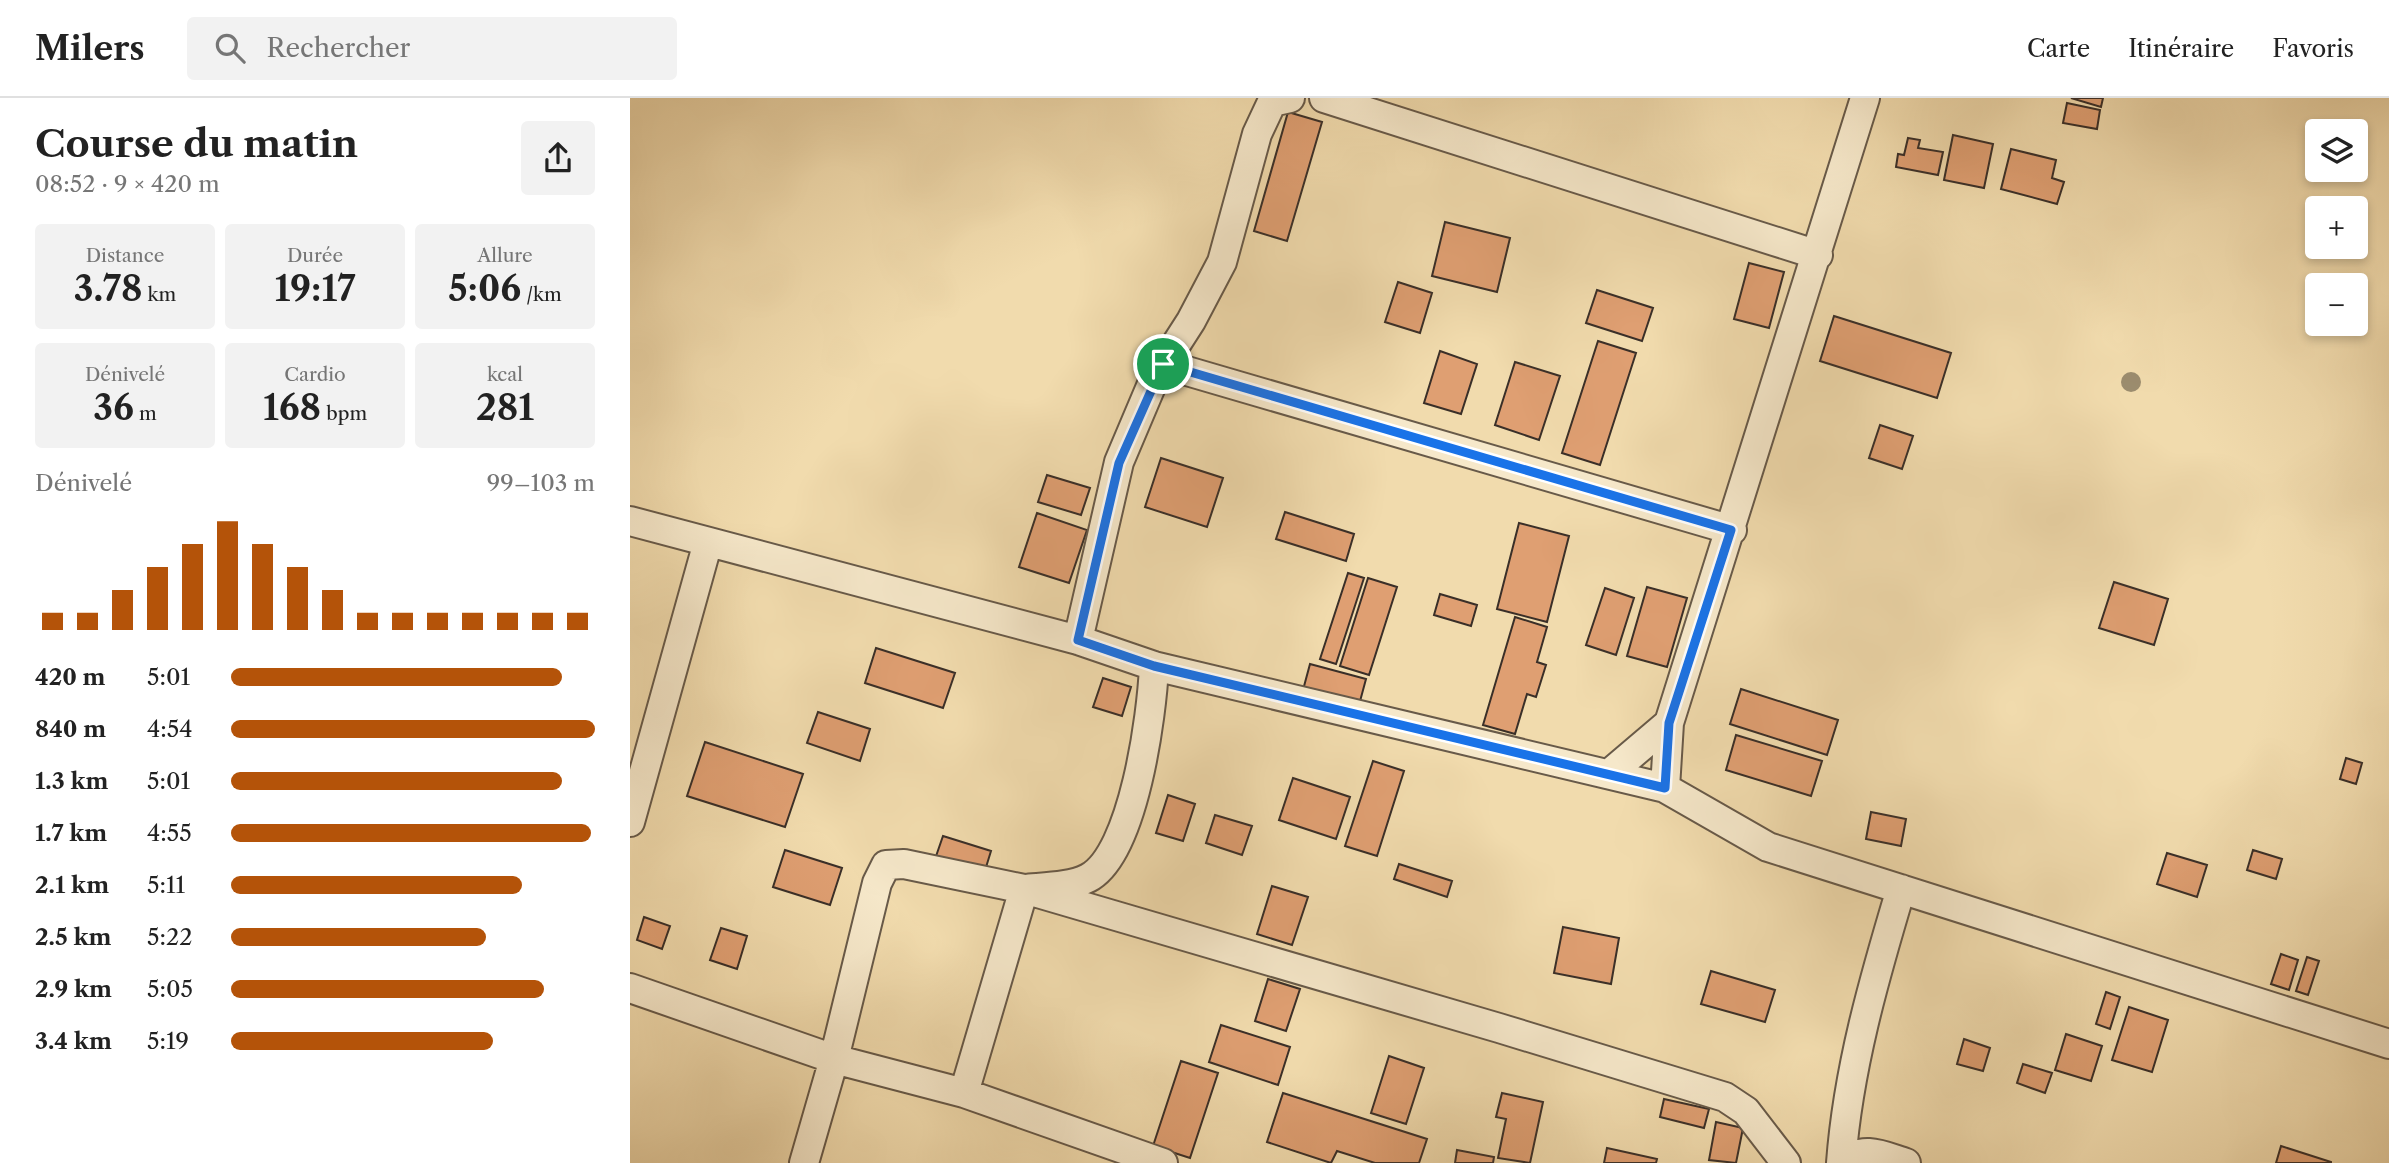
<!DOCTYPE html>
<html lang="fr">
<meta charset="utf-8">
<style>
body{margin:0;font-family:"Libre Caslon Text",serif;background:#f2f2f2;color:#222;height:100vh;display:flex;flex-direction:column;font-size:26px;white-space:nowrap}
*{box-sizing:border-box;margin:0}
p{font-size:23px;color:#767676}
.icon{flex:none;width:38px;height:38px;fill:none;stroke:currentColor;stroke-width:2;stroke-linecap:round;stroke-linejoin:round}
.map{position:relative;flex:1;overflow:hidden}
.drawer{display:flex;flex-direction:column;background:#fff;width:630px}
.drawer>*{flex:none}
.buttons{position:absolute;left:1675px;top:21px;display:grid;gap:14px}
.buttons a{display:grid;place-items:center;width:63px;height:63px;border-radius:7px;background:#fff;box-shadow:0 4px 10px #0003;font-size:35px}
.pin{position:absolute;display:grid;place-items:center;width:60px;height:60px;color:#fff;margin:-30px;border:4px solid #fff;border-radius:50%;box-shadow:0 2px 7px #0007}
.round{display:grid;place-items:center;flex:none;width:74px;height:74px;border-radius:7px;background:#f2f2f2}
.overview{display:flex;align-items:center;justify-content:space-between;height:119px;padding:0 35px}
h1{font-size:38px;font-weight:800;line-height:52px}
.metrics{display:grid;grid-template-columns:repeat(3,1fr);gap:10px;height:119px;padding:7px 35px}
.metrics div{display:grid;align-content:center;border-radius:7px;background:#f2f2f2;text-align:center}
.metrics b{font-size:35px;font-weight:800}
.metrics small{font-size:19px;font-weight:400}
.metrics p{font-size:19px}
.chart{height:196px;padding:14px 35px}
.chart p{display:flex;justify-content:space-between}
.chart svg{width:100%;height:126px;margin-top:7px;stroke:#b45309;stroke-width:6}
ul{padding:0 35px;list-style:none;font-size:23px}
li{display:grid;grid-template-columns:112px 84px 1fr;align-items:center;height:52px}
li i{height:18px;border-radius:9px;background:#b45309}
header{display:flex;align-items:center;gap:42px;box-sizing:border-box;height:98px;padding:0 35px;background:#fff;border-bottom:2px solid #e0e0e0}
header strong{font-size:33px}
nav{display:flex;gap:38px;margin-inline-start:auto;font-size:24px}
.search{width:490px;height:63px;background:#f2f2f2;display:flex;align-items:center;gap:18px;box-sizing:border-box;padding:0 24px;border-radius:7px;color:#767676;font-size:26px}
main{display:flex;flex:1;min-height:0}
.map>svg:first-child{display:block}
.building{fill:#df9f72;stroke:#3a2f28;stroke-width:2}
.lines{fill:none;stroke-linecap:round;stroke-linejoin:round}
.minor-casing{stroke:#685a49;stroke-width:32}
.minor{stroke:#f6e8ca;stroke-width:28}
.tree{fill:#9b8c6e}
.route-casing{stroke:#fff;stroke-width:14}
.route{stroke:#1a73e8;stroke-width:9}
</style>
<header>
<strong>Milers</strong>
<div class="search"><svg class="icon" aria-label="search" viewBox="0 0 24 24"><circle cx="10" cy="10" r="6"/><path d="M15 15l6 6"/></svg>Rechercher</div>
<nav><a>Carte</a><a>Itinéraire</a><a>Favoris</a></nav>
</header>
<main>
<section class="drawer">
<div class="overview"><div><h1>Course du matin</h1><p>08:52 · 9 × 420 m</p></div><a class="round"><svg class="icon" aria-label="share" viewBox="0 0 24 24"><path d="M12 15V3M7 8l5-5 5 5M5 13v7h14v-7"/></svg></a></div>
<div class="metrics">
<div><p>Distance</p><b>3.78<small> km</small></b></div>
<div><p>Durée</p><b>19:17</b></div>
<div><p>Allure</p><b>5:06<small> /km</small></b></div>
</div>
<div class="metrics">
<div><p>Dénivelé</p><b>36<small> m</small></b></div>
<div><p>Cardio</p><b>168<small> bpm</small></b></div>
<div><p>kcal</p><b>281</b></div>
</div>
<div class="chart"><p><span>Dénivelé</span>99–103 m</p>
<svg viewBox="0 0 160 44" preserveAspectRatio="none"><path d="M5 44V38M15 44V38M25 44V30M35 44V22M45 44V14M55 44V6M65 44V14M75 44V22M85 44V30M95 44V38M105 44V38M115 44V38M125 44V38M135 44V38M145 44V38M155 44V38"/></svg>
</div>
<ul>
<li><b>420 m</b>5:01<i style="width:91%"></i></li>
<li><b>840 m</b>4:54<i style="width:100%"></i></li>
<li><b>1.3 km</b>5:01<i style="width:91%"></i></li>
<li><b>1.7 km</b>4:55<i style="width:99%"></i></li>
<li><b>2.1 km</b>5:11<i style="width:80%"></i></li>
<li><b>2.5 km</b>5:22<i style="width:70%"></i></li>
<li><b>2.9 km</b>5:05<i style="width:86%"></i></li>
<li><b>3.4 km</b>5:19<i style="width:72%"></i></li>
</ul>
</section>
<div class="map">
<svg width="1759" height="1065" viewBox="0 0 1759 1065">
<rect width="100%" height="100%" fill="#f1dbad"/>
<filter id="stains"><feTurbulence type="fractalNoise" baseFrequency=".00286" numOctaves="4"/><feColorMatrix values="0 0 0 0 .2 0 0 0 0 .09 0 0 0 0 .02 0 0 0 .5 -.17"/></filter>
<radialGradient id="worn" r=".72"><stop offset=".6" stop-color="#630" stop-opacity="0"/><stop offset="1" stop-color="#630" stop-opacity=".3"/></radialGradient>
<path class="building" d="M1441,0H1473L1471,9Z
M1437,5L1470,12L1467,31L1433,25Z
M658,14L692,24L657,143L624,133Z
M1323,37L1363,46L1354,90L1314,82Z
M1278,40L1290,42L1288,50L1313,54L1308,77L1266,69L1268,56L1274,57Z
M1381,51L1426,62L1422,80L1434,84L1427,106L1371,91Z
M815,124L880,140L867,194L802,178Z
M1119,165L1154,174L1139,230L1104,221Z
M768,184L802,195L790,235L755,224Z
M967,192L1023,210L1012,243L956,225Z
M1204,218L1321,255L1307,300L1190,263Z
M968,243L1006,255L970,367L932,355Z
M810,253L847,266L831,316L794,305Z
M885,264L930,278L909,342L865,327Z
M1250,327L1283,338L1272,371L1239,360Z
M531,360L593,380L577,429L515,409Z
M417,377L460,390L451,417L408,404Z
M655,414L724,436L716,463L646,441Z
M407,415L457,432L439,485L389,469Z
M889,425L939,438L917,524L867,511Z
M718,475L734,480L706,566L690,561Z
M738,480L767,489L739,577L710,568Z
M1484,484L1538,501L1524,547L1469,530Z
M1017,489L1057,500L1037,569L997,558Z
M975,490L1004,500L986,557L956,547Z
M810,496L847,507L841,528L804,517Z
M885,519L917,529L907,564L916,567L906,599L897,596L885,636L853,627Z
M246,550L325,575L313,610L235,585Z
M680,566L736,581L729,607L673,592Z
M473,580L501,589L492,618L463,609Z
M1111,591L1208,622L1197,657L1100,626Z
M188,614L240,631L230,663L177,645Z
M1106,637L1192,663L1181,698L1096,672Z
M75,644L173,676L155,729L57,698Z
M1716,660L1732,665L1726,686L1710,681Z
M743,663L774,673L747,758L715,748Z
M663,680L720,699L706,741L649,722Z
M538,697L565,706L553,743L526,735Z
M1241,714L1276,721L1271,748L1236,741Z
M585,717L622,728L612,757L576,745Z
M313,738L361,753L353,779L304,764Z
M155,752L212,770L200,807L143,789Z
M1623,752L1652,761L1646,781L1617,772Z
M1537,755L1577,767L1567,799L1527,786Z
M769,766L822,783L817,799L764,781Z
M642,788L678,799L662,847L627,836Z
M14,819L40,828L32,851L7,842Z
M933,829L989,840L981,886L924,875Z
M91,830L117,838L107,871L80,862Z
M1651,856L1668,862L1659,892L1641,886Z
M1677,859L1689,863L1678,897L1666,893Z
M1081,873L1145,892L1135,924L1071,906Z
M638,881L670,891L656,933L625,923Z
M1476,894L1490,899L1480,931L1466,926Z
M1499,909L1538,922L1522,974L1482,962Z
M591,927L660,949L648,987L579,964Z
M1436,936L1472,948L1461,983L1425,972Z
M1334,941L1360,950L1353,973L1327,966Z
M759,958L794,970L776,1026L741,1015Z
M551,963L588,975L560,1060L523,1048Z
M1393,966L1422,975L1415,995L1387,985Z
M653,995L797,1041L789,1065H745L707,1053L701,1065L637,1044Z
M872,995L913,1004L900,1065L868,1060L876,1021L866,1019Z
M1034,1001L1079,1011L1074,1030L1030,1019Z
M1086,1024L1113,1030L1106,1065L1079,1062Z
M1651,1048L1701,1064V1065H1646Z
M977,1050L1027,1061L1026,1065H974Z
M827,1052L864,1059L863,1065H825Z"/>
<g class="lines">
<defs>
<path id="minor" d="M694,0L1188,157
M533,266L1102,432
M0,423L448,542L524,568L1035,690L1138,749L1759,946
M448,542L489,364L525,279L561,223L592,164L627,36L642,4L660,0
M979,676L1039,625
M1035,690L1039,625L1235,0
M0,724L78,444
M0,890L204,961L334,995L533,1065
M334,995L394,791C414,789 441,789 458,780C504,756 522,616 524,568
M174,1065L204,961L247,785L256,767L274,766L394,791L869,930L1095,999L1116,1013L1156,1065
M1211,1065C1218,971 1244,881 1271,791
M1215,1065C1232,1046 1256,1059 1276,1065"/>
</defs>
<use href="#minor" class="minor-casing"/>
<use href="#minor" class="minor"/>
</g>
<circle class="tree" cx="1501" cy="284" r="10"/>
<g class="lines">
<defs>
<path id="route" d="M533,266L1101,432L1039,625L1035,690L524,568L448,542L489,365Z"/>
</defs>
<use href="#route" class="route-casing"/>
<use href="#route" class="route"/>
</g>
<rect width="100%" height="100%" filter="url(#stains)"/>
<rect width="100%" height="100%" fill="url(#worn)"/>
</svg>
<div class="buttons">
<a><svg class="icon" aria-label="layers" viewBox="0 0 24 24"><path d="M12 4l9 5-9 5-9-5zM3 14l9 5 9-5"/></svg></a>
<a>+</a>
<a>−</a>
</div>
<div class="pin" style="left:533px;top:266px;background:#1e9e55"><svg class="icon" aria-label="arrive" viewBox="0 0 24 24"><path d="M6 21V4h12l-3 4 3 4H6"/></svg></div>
</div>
</main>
